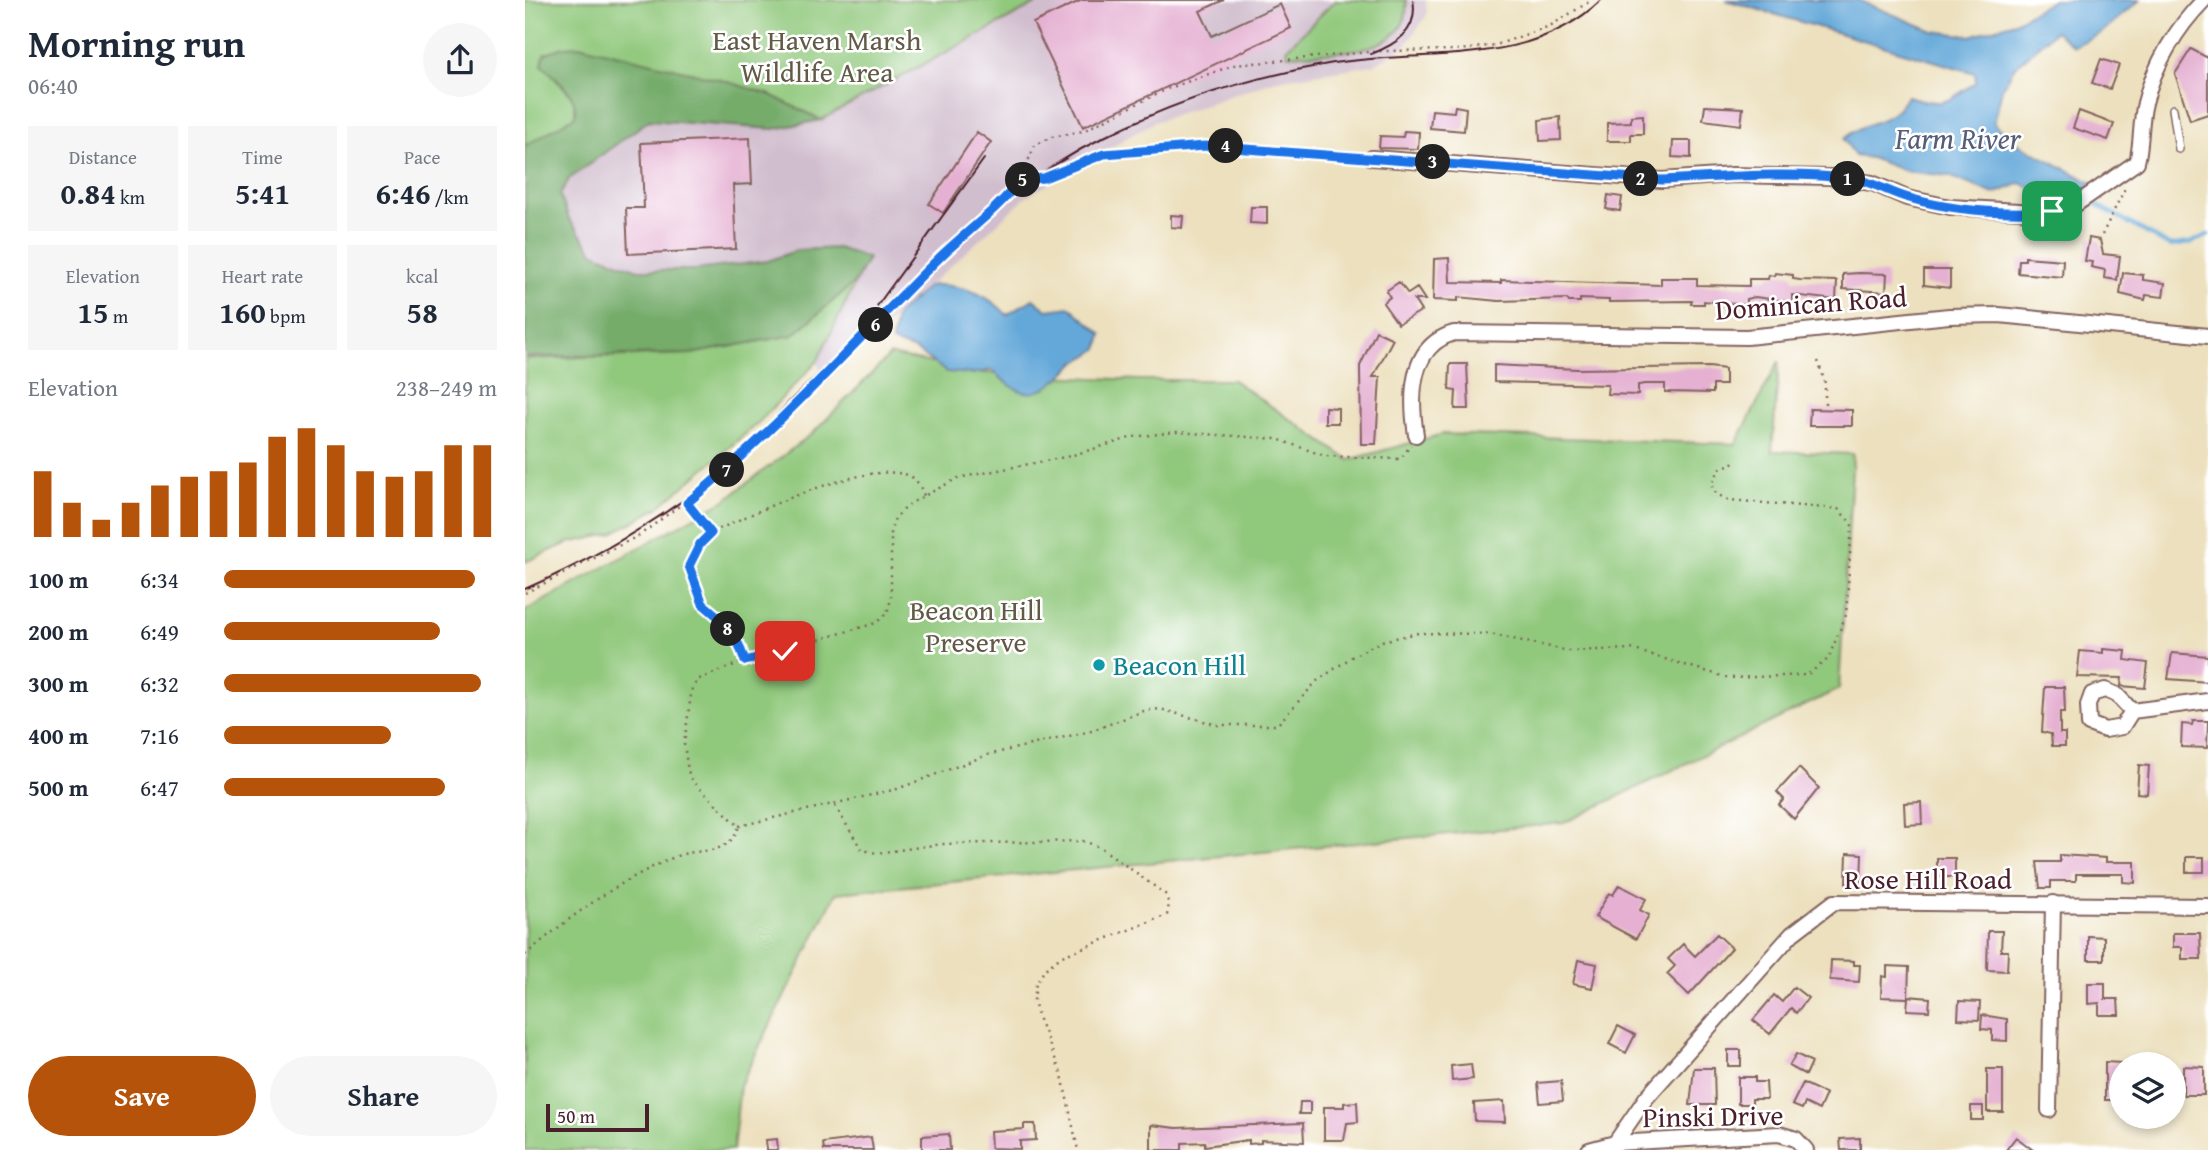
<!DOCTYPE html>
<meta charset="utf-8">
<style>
body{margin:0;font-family:"Gentium Book Plus",serif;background:#f6f6f7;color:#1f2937;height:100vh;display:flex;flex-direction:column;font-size:26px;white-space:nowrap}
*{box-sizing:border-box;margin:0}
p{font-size:23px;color:#747a83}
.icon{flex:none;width:38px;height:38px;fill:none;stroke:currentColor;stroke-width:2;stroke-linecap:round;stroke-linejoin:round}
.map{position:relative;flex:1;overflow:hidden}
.sheet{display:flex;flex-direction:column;background:#fff;width:525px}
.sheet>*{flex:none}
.tools{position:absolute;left:1584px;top:1052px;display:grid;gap:14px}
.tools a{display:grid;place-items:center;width:77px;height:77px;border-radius:50%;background:#fff;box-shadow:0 4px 10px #0003;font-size:35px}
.scale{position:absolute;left:21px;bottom:18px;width:103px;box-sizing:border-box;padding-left:7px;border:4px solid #4a1f2b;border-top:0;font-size:19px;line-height:24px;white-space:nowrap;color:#4a1f2b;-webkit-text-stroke:5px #fff;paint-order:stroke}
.pin{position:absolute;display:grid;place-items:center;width:60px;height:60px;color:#fff;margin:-30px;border-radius:14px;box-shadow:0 4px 10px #0006}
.km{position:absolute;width:35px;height:35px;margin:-18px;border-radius:50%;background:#222;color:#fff;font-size:19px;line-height:35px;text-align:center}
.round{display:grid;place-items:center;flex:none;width:74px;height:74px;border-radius:37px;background:#f6f6f7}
.head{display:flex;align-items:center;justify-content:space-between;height:119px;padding:0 28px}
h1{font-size:38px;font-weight:700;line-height:52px}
.stats{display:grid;grid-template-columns:repeat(3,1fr);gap:10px;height:119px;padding:7px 28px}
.stats div{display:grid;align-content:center;border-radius:0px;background:#f6f6f7;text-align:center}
.stats b{font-size:30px;font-weight:700}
.stats small{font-size:19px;font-weight:400}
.stats p{font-size:19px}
.chart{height:196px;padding:14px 28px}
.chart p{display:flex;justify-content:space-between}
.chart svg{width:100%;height:126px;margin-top:7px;stroke:#b45309;stroke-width:6}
.primary-button{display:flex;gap:14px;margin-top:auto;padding:14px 28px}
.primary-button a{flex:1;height:80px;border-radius:42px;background:#b45309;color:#fff;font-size:28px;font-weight:700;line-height:80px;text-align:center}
.primary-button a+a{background:#f6f6f7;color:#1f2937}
ul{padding:0 28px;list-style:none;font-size:23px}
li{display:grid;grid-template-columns:112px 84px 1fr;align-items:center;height:52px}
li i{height:18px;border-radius:9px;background:#b45309}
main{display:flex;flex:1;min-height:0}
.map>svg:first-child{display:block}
.industrial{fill:#d0bdcd}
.green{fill:#90c87b;stroke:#6d7453;stroke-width:2}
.forest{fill:#74ac6b;stroke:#5f664b;stroke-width:2}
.water{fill:#63a8d9;stroke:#566482;stroke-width:2}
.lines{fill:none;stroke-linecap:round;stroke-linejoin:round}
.stream{stroke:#63a8d9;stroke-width:4.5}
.building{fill:#e5b0d2}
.lane-casing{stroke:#83635e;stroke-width:10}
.street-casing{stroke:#83635e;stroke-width:18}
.path{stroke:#83635e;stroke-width:2.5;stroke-dasharray:2 5;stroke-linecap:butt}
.lane{stroke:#fff;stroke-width:7}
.street{stroke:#fff;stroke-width:14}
.tram{stroke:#4a1f2b;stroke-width:2}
.route-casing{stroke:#fff;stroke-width:14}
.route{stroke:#1a73e8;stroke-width:9}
.culture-dot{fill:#0f9aa8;stroke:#fff;stroke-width:2.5}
.labels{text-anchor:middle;stroke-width:5;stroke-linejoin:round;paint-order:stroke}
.park-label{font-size:28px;fill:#625a47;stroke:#fff}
.street-label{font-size:28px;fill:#4a1f2b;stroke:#fff}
.culture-label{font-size:28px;fill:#0d838f;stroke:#fff;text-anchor:start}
.water-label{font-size:30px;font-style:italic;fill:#555d79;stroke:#fff}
</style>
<main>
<section class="sheet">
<div class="head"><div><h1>Morning run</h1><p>06:40</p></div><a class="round"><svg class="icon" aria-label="share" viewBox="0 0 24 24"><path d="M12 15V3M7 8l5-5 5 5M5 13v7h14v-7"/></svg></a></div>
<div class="stats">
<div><p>Distance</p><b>0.84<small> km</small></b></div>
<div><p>Time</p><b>5:41</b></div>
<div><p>Pace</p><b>6:46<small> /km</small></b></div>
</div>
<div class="stats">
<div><p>Elevation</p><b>15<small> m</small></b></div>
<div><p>Heart rate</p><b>160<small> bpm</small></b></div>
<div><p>kcal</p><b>58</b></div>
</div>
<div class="chart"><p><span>Elevation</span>238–249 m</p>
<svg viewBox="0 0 160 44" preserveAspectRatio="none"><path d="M5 44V21M15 44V32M25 44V38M35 44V32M45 44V26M55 44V23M65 44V21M75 44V18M85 44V9M95 44V6M105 44V12M115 44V21M125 44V23M135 44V21M145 44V12M155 44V12"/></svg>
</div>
<ul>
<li><b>100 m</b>6:34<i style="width:92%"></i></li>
<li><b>200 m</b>6:49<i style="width:79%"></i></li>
<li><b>300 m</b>6:32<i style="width:94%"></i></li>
<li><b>400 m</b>7:16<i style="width:61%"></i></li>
<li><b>500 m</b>6:47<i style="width:81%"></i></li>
</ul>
<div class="primary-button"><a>Save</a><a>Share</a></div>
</section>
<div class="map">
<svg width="1683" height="1150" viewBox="0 0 1683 1150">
<rect width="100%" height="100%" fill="#fff"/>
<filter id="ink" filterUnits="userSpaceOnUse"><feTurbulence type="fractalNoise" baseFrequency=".0143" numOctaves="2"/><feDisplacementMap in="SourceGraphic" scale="14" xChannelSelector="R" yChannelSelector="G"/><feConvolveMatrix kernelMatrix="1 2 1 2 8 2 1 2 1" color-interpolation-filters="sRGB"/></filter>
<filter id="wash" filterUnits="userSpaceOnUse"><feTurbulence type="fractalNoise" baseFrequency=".00686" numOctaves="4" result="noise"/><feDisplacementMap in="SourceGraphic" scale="28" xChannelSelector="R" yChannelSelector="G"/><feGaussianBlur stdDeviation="1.57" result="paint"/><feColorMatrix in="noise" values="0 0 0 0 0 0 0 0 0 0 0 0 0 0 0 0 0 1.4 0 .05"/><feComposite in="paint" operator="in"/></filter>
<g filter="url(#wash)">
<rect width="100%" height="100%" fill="#ece0be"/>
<path class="industrial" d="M514,0H901L902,15L879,47L848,65L751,80L629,122L501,197L300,381L292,362L330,283L165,354L0,359V192L91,128Z"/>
<path class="green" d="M0,0H518L296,120L243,94L32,81C44,92 53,99 50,117L0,146Z
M811,0H881C888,59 801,51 763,55L761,49Z
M331,281L292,362L233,423L133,508L86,534L43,543L0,562V359L165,354L268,335Z
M365,355L458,373L614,380H708L824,460L918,434L1211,444L1254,361L1247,451L1328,454L1314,689L1039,823L311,893L215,1085L208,1150H0V611L200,500L288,433Z"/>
<path class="forest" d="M58,46L193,79L243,94L296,120L249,129L124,120L44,179L35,195L44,219L69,253L113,270H171L243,261L273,250L313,248L343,258L331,281L268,335L165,354L0,357V146L50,116C54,94 32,80 17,65L19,54L38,47Z"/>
<path class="water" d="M1201,0H1333L1408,31L1446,36L1490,22L1528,0H1615L1576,33L1549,46L1530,31L1489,68L1477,89L1469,123L1489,142L1571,185L1548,202L1515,194L1496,183L1469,194L1424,176L1380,171L1346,158L1330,156L1319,139C1341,118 1366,127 1382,96C1420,107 1419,104 1451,82L1450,73Z
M410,285C438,285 463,294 482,315L508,299L522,310L545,307L577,334L574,347C567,356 556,357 548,365C515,397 502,404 467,370L447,374L422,372L390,350L367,342L371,316L402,287Z"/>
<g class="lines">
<path class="stream" d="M1562,199L1645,246L1665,243L1683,235"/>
</g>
<g id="blocks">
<path class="building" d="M557,0H699L675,11L687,36L755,4L766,28L558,127L508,23Z
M1666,49L1683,58V114L1665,120L1650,74Z
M1576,59L1594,65L1585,89L1567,83Z
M930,106L941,108L939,131L905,128L907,110L929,112Z
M1180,106L1218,108L1216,125L1178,120Z
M1554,111L1589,124L1583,140L1548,128Z
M1118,115V134H1106V141H1082V123L1106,122V116Z
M1035,117L1036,140L1015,141L1014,120Z
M879,131L894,132L893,149L854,148L855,136L878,137Z
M452,132L466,142L418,213L404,204Z
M225,138L227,184L208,185L211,249L103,254L101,208H119L116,143Z
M1148,141H1166V158L1147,157Z
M1083,195L1097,197L1095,211L1081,209Z
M726,207H742V224L725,223Z
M646,215L658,216L657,228L646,227Z
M1564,238L1575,240L1578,254L1595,256L1592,280L1579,278L1580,270L1566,267L1567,262L1560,261Z
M1500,257L1538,260L1537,277L1493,273L1494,260H1500Z
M924,258L925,282L976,283V280L1136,285V278H1172V285L1224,286V279H1243L1244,275L1249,276L1250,273L1268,275V279L1275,280L1312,281L1311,300L1267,295V302L1230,297L1221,299V305L1179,301V304H1166L1167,301L1084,302V300L1055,299V302H1044L1042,299L973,301L933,297V301L908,300L909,259Z
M1399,270H1425V288L1399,285Z
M1335,273L1362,274L1361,292L1318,289V274Z
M1598,273L1618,275V280L1640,283L1638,297L1621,295L1620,300L1595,294Z
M874,282L883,294L892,288L900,300H889L896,311L873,324L858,303L865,297L861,291Z
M851,331L868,339L848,377H855L851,444H836L835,366Z
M925,364H942L944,409H930L931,391L924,390Z
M969,365L1052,369L1184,367L1200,369V385H1188V393L1140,392V384H1120L1113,385V395L1082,394L1083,385L969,382Z
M800,407L813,408V423H800Z
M1285,409L1327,410V426H1284Z
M1578,649L1601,651L1600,660L1623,663L1620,688L1596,686L1597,678L1552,677L1555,651L1578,653Z
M1647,653L1683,656V682L1643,679Z
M1520,687H1539L1540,712H1535V733H1540V746H1527L1526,734L1517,732Z
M1668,721H1683L1682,748L1656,747L1657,724L1667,725Z
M1614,765L1624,766L1622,794L1612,793Z
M1274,768L1294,788L1269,819L1254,805L1259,799L1252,792Z
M1396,802L1397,824L1380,825L1379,803Z
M1322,853L1337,854L1336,883H1321Z
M1535,855L1581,858V862H1610V883L1598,882V874H1551V881H1526V888H1515L1512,862H1535Z
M1661,857H1679V872H1661Z
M1412,858H1430V877H1412Z
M1094,885L1121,899L1115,910L1124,915L1111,939L1070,917L1084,893L1088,895Z
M1463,931H1477L1476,951H1483L1482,971L1462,970Z
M1648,933H1675L1676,959H1657V947H1648Z
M1192,934L1207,948L1164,995L1142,974L1150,966L1143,959L1158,944L1170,956Z
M1563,936L1579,937V960H1563Z
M1053,960L1072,964L1067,988L1048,984Z
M1306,960L1329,961V965H1335L1334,982L1305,980Z
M1362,966L1384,967L1383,996L1405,998L1404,1011L1382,1010L1383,998L1356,997L1357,976L1362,977Z
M1563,983H1580V999H1593L1594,1015H1574V1003L1563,1004Z
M1269,987L1283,998L1271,1013L1266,1008L1245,1034L1228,1020L1249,995L1257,1002Z
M1434,1001L1455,1002L1454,1020L1433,1019Z
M1457,1015L1482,1019V1041L1467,1040V1030L1456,1029Z
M1093,1026L1110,1035L1101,1053L1084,1044Z
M1203,1050H1216V1066H1203Z
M1271,1054L1287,1062L1281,1075L1264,1066Z
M1580,1062L1596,1063V1100H1580Z
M946,1064L948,1079L927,1081L926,1066Z
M1658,1066L1679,1067V1095H1658Z
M1169,1068H1189L1190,1105H1165Z
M1462,1069H1478V1112H1462Z
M1213,1077H1230V1082H1241L1242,1099H1227V1104H1213Z
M1036,1081L1038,1101L1015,1103L1013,1083Z
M1278,1083L1301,1094L1294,1110L1280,1103L1277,1109L1267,1105Z
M979,1101L980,1122L950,1121L949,1103Z
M775,1102H785V1114H774Z
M832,1102L833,1122L822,1123L819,1140H799V1107H819V1103Z
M1446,1106H1458V1120H1446Z
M778,1123L779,1142L736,1140V1143L724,1144V1140L680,1146V1142L657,1143V1150H626V1125L651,1128Z
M499,1124H510L511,1140L495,1141V1149L466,1148L465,1131L499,1129Z
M424,1134L425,1150H397V1136Z
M346,1137L348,1150H299L298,1143Z
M1491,1137L1508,1150H1481Z
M1335,1138V1150H1316L1315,1139Z
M252,1139L253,1150H242L241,1140Z"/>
</g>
</g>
<g filter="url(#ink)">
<use href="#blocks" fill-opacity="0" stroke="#83635e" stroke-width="2"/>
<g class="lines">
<defs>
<path id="lane" d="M1648,109L1654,149"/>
<path id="street" d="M847,158L1137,180L1208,175L1305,177L1347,183L1382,198L1425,207L1511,212L1547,207L1612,162C1617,143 1615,122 1620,103C1629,65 1652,27 1679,0
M891,435C885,397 884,346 929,333L1222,337L1424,316L1474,315L1683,336
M1580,690L1592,695L1607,711L1597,727L1580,730L1564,724L1563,705L1567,694Z
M1607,711L1683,701
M1524,1110L1528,903
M1090,1143L1254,1134L1271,1139L1281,1150
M1064,1150L1090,1143L1121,1098L1267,934L1309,902L1683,906"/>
</defs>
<use href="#lane" class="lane-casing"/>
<use href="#street" class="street-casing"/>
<path class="path" d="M495,180C533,179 565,155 603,151C680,141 756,152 833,157
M1577,235L1600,188
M1293,361L1300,383V405
M162,503L186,533
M0,593L115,535L201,471L346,330L413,260L475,206L495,180L510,145L527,137L558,131L642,89L709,65L854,51L935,50L971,45L1025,26L1067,0
M220,660L214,645L197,620L178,604L164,566L175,544L186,533C226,514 342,458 385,476C394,481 396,489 400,498
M310,806L337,850L352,853L417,844L558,841L575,847L640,894L644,904L642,915L537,956L520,969L511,984L509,1000L513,1017L537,1075L553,1150
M214,826L372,789L462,755L566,731L619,711L635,709L693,725H752L792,681L828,656L857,641L893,633L965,634L1044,651L1106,649L1204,678L1282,675L1303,659L1321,615L1327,524L1313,509L1204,500L1191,494L1186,484L1196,468L1210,462
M0,955C47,915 94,880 152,856C175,847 204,858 214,826L168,782L163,771L159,744L167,688L174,679L220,661L351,623L362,613L366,599V529L370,518L386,503L433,478L545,456L608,437L651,432L752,439L800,456L875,459L886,445"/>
<use href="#lane" class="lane"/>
<use href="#street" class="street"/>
<path class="tram" d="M846,54C870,45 894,31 888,0
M352,306L459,159
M0,589C79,554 154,509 220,452C237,437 250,416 266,400C295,372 325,345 354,317C424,247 491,180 581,136C651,101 726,77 803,64C894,48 1003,71 1076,0"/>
</g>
</g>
<g class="lines" filter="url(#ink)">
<defs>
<path id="route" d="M260,651L220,661L214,645L197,620L178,604L164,566L175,544L186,533L162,503C252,430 329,343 411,261C439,233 471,212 495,180L519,178L579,154L680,146L1137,180C1201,177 1265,171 1329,179C1349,182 1364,193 1384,198C1429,211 1480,214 1527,211"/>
</defs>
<use href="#route" class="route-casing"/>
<use href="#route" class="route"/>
</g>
<circle class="culture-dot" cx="574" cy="665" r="7"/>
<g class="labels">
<g class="park-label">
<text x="292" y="50">East Haven Marsh<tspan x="292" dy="32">Wildlife Area</tspan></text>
<text x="451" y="620">Beacon Hill<tspan x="451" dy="32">Preserve</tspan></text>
</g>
<g class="street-label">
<text transform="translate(1286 303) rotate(-4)" y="10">Dominican Road</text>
<text x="1403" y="889">Rose Hill Road</text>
<text transform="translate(1188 1116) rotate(-1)" y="10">Pinski Drive</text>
</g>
<g class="culture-label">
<text x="588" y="675">Beacon Hill</text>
</g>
<g class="water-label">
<text x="1433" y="149">Farm River</text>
</g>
</g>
</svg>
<div class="tools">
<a><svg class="icon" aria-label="layers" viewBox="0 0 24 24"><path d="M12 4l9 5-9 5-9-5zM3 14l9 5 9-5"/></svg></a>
</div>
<div class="scale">50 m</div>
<div class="pin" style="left:1527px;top:211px;background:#1e9e55"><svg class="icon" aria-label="arrive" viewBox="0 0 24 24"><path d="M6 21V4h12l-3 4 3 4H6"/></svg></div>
<div class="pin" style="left:260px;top:651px;background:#d93025"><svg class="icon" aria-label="check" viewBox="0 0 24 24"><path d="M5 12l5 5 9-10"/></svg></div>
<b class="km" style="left:1323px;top:179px">1</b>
<b class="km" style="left:1116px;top:179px">2</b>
<b class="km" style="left:908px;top:162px">3</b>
<b class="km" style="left:701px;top:146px">4</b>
<b class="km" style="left:498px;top:180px">5</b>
<b class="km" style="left:351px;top:325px">6</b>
<b class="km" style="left:202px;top:470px">7</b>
<b class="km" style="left:203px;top:629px">8</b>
</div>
</main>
